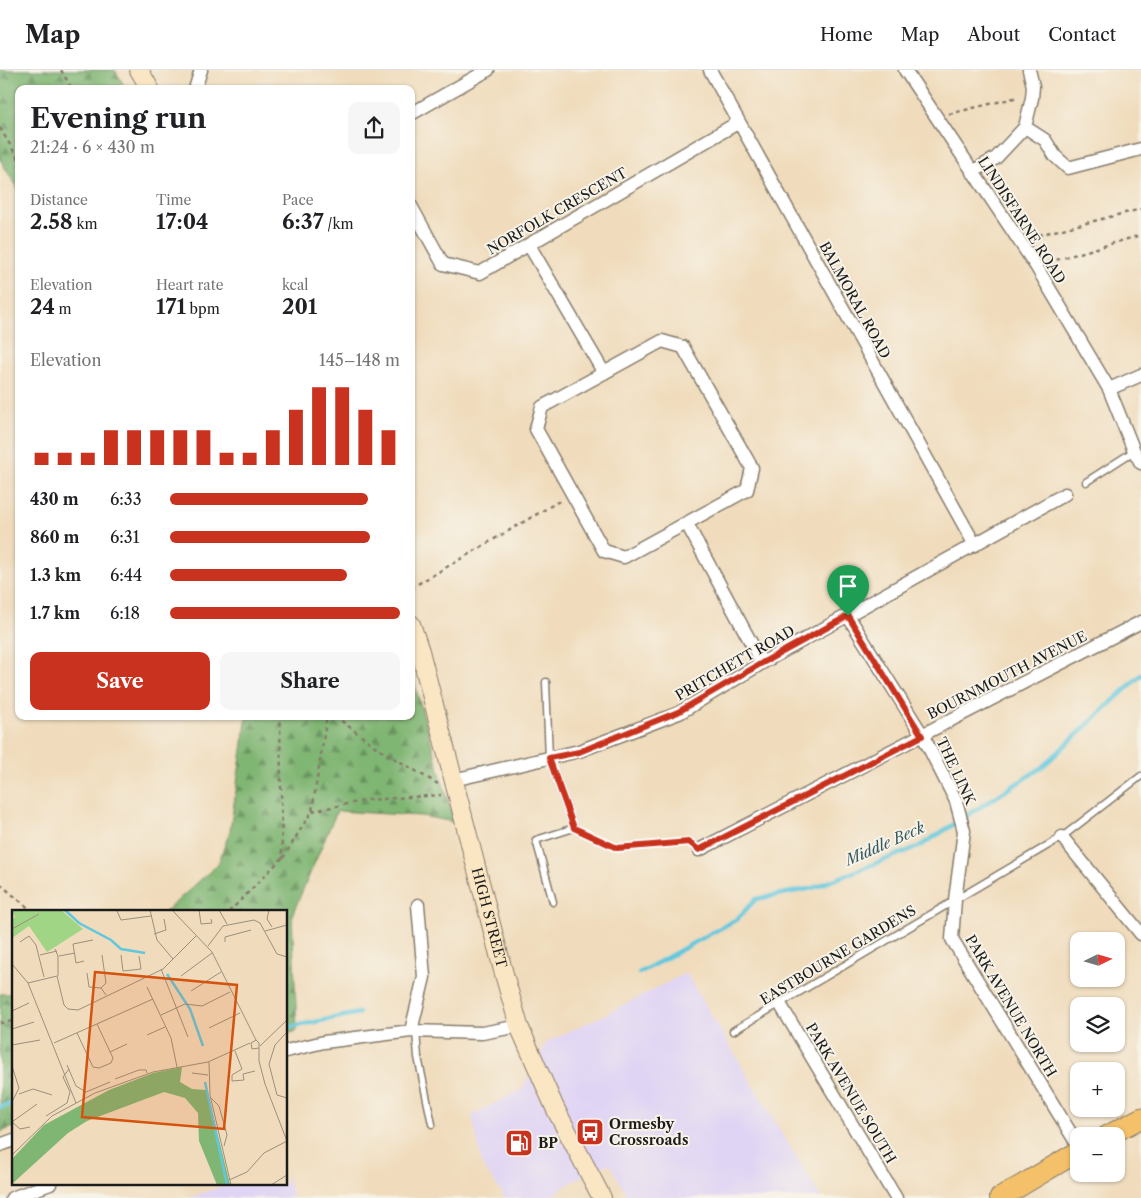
<!DOCTYPE html>
<meta charset="utf-8">
<style>
body{margin:0;font-family:"Libre Caslon Text",serif;background:#f6f6f6;color:#202124;height:100vh;display:flex;flex-direction:column;font-size:19px;white-space:nowrap}
*{box-sizing:border-box;margin:0}
p{font-size:16px;color:#757577}
.icon{flex:none;width:28px;height:28px;fill:none;stroke:currentColor;stroke-width:2;stroke-linecap:round;stroke-linejoin:round}
.map{position:relative;flex:1;overflow:hidden}
.details{position:absolute;left:15px;top:15px;width:400px;height:635px;display:flex;flex-direction:column;background:#fff;border-radius:10px;box-shadow:0 1px 4px #0004}
.details>*{flex:none}
.needle{width:32px;rotate:85deg}
.buttons{position:absolute;left:1070px;top:862px;display:grid;gap:10px}
.buttons a{display:grid;place-items:center;width:55px;height:55px;border-radius:10px;background:#fff;box-shadow:0 1px 4px #0004;font-size:25px}
.pin{position:absolute;display:grid;place-items:center;width:42px;height:42px;color:#fff;margin:-51px -21px;border-radius:50% 50% 50% 0;rotate:-45deg;box-shadow:0 0 5px #0007}
.pin .icon{rotate:45deg}
.round{display:grid;place-items:center;flex:none;width:52px;height:52px;border-radius:10px;background:#f6f6f6}
.summary{display:flex;align-items:center;justify-content:space-between;height:85px;padding:0 15px}
h1{font-size:28px;font-weight:800;line-height:38px}
.figures{display:grid;grid-template-columns:repeat(3,1fr);gap:8px;height:85px;padding:5px 15px}
.figures div{display:grid;align-content:center}
.figures b{font-size:21px;font-weight:800}
.figures small{font-size:14px;font-weight:400}
.figures p{font-size:14px}
.chart{height:140px;padding:10px 15px}
.chart p{display:flex;justify-content:space-between}
.chart svg{width:100%;height:90px;margin-top:5px;stroke:#c8321e;stroke-width:6}
.button{display:flex;gap:10px;margin-top:auto;padding:10px 15px}
.button a{flex:1;height:58px;border-radius:10px;background:#c8321e;color:#fff;font-size:20px;font-weight:800;line-height:58px;text-align:center}
.button a+a{background:#f6f6f6;color:#202124}
ul{padding:0 15px;list-style:none;font-size:16px}
li{display:grid;grid-template-columns:80px 60px 1fr;align-items:center;height:38px}
li i{height:12px;border-radius:6px;background:#c8321e}
header{display:flex;align-items:center;gap:30px;box-sizing:border-box;height:70px;padding:0 25px;background:#fff;border-bottom:1px solid #e0e0e0}
header strong{font-size:24px}
nav{display:flex;gap:28px;margin-inline-start:auto;font-size:18px}
.map>svg:first-child{display:block}
.built{fill:#e0d4f4}
.forest{fill:url(#forest-firs);stroke:#4e6948}
.lines{fill:none;stroke-linecap:round;stroke-linejoin:round}
.stream{stroke:#60c7dd;stroke-width:4.5}
.service-casing{stroke:#867c6c;stroke-width:9}
.minor-casing{stroke:#867c6c;stroke-width:15}
.secondary-casing{stroke:#867c6c;stroke-width:20}
.primary-casing{stroke:#867c6c;stroke-width:22}
.path{stroke:#867c6c;stroke-width:2.5;stroke-dasharray:4 4;stroke-linecap:butt}
.service{stroke:#fff;stroke-width:6}
.minor{stroke:#fff;stroke-width:12}
.secondary{stroke:#fbe6c4;stroke-width:18}
.primary{stroke:#f4c16b;stroke-width:20}
.route-casing{stroke:#fff;stroke-width:10}
.route{stroke:#c8321e;stroke-width:6}
.labels{text-anchor:middle;stroke-width:4;stroke-linejoin:round;paint-order:stroke}
.street-label{font-size:14px;fill:#1c1c1c;stroke:#f7f3e8}
.poi-label{font-size:14px;font-weight:bold;fill:#1c1c1c;stroke:#f7f3e8;text-anchor:start}
.water-label{font-size:15px;font-style:italic;fill:#345860;stroke:#f7f3e8}
.inset-river{fill:none;stroke:#60c7dd;stroke-width:2.5}
.inset-road{fill:none;stroke:#9b8f7c;stroke-width:1}
.view{fill:#d4530e;fill-opacity:0.15;stroke:#d4530e;stroke-width:2.5}
.inset-edge{fill:none;stroke:#1c1c1c;stroke-width:2.5}
</style>
<header>
<strong>Map</strong>
<nav><a>Home</a><a>Map</a><a>About</a><a>Contact</a></nav>
</header>
<div class="map">
<svg width="1141" height="1128" viewBox="0 0 1141 1128">
<defs>
<pattern id="forest-firs" width="22" height="20" patternUnits="userSpaceOnUse" patternTransform="scale(1.25)"><rect width="22" height="20" fill="#80b673"/><path d="M5 1l3.5 6h-7zM16 11l3.5 6h-7z" fill="#68935e"/></pattern>
</defs>
<rect width="100%" height="100%" fill="#f7f3e8"/>
<filter id="ink" filterUnits="userSpaceOnUse"><feTurbulence type="fractalNoise" baseFrequency=".02" numOctaves="2"/><feDisplacementMap in="SourceGraphic" scale="10" xChannelSelector="R" yChannelSelector="G"/><feConvolveMatrix kernelMatrix="1 2 1 2 8 2 1 2 1" color-interpolation-filters="sRGB"/></filter>
<filter id="wash" filterUnits="userSpaceOnUse"><feTurbulence type="fractalNoise" baseFrequency=".0096" numOctaves="4" result="noise"/><feDisplacementMap in="SourceGraphic" scale="20" xChannelSelector="R" yChannelSelector="G"/><feGaussianBlur stdDeviation="1.12" result="paint"/><feColorMatrix in="noise" values="0 0 0 0 0 0 0 0 0 0 0 0 0 0 0 0 0 1.4 0 .05"/><feComposite in="paint" operator="in"/></filter>
<g filter="url(#wash)">
<rect width="100%" height="100%" fill="#f0dcbc"/>
<path class="built" d="M686,903L821,1128H628L610,1093L573,1111L548,1128H505L482,1094L472,1045L522,1019L547,972L608,943Z
M286,1102L293,1128H189L228,1114H286Z"/>
<path class="forest" d="M0,0H115L126,19H19V121L0,89Z
M411,602L454,752L422,746L337,741L292,845L297,961L286,964V842H165L218,794L230,761L247,646H411Z
M0,924H14V1057L0,1062Z"/>
<g class="lines">
<path class="stream" d="M639,903L737,849L756,829L813,818L920,776L1041,698L1141,605
M286,958L359,943
M0,1037L14,1033"/>
</g>
</g>
<g filter="url(#ink)">
<g class="lines">
<defs>
<path id="service" d="M1086,412L1134,381
M546,612L549,688L574,758L536,770L553,832
M416,961L418,987L432,1054
M733,961L1062,767L1141,706"/>
<path id="minor" d="M710,0L975,475
M905,0L1036,196L1109,319L1134,381L1141,393
M195,19L201,0
M411,44L488,0
M1025,57L1045,70L1055,86L1068,98L1141,79
M972,102L996,88L1025,57L1032,28L1033,16L1029,0
M411,136L443,194L480,203L739,52
M529,175L604,303
M662,271L683,277L752,398L747,420L624,487L604,481L536,359L542,337Z
M1109,319L1141,305
M687,454L762,593
M848,546L923,666L956,731L964,761L955,830L952,869L1079,1077
M453,710L579,681L679,643L762,593L1065,424
M1062,767L1141,864
M699,780L1141,552
M780,934L896,1128
M411,961L424,907L418,835
M286,981L324,972L411,961L482,963L519,956
M0,1075L14,1070
M12,1128L50,1114"/>
<g id="secondary">
<path d="M139,0L150,19"/>
<path id="s1" d="M411,554L420,581L504,904L519,956L555,1038L602,1128"/>
</g>
<path id="primary" d="M1107,1066L1141,1048
M1000,1128L1079,1081"/>
</defs>
<use href="#service" class="service-casing"/>
<use href="#minor" class="minor-casing"/>
<use href="#secondary" class="secondary-casing"/>
<use href="#primary" class="primary-casing"/>
<path class="path" d="M61,0L72,19
M949,44L1018,27
M0,58L19,90
M1031,167L1141,139
M1049,192L1141,165
M411,518L561,430
M335,646L380,680L438,714
M312,741L368,730L441,725
M583,762L617,778L688,772
M283,788L312,741L326,652V646
M0,814L33,842
M229,842L282,788L280,646
M0,953L14,951"/>
<use href="#service" class="service"/>
<use href="#minor" class="minor"/>
<use href="#secondary" class="secondary"/>
<use href="#primary" class="primary"/>
</g>
</g>
<g class="lines" filter="url(#ink)">
<defs>
<path id="route" d="M848,546L922,666L699,780L689,772L617,778L574,758L549,688L579,682L678,642L762,593Z"/>
</defs>
<use href="#route" class="route-casing"/>
<use href="#route" class="route"/>
</g>
<defs>
<symbol id="bus-square" viewBox="-11 -11 22 22"><rect x="-9" y="-9" width="18" height="18" rx="4" fill="#c8321e" stroke="#f7f3e8"/><path d="M-5-6H5V4H4V6H2V4H-2V6H-4V4H-5ZM-3.5-4V0h7V-4ZM-3.5 1.2v1.5H-2V1.2ZM2 1.2v1.5H3.5V1.2Z" fill="#fff"/></symbol>
<symbol id="fuel-square" viewBox="-11 -11 22 22"><rect x="-9" y="-9" width="18" height="18" rx="4" fill="#c8321e" stroke="#f7f3e8"/><path d="M-5.5-6h7V0h2V4h1.3V-2.5L3-4.5l.8-.8L6-3V5H2.5V1h-1V6h-7ZM-4.2-4.7v3.2H.2V-4.7Z" fill="#fff"/></symbol>
</defs>
<g fill-rule="evenodd">
<use href="#bus-square" x="574" y="1046" width="32" height="32"/>
<use href="#fuel-square" x="503" y="1057" width="32" height="32"/>
</g>
<g class="labels">
<g class="street-label">
<text transform="translate(557 141) rotate(-30)" y="5">NORFOLK CRESCENT</text>
<text transform="translate(1022 150) rotate(57)" y="5">LINDISFARNE ROAD</text>
<text transform="translate(855 230) rotate(61)" y="5">BALMORAL ROAD</text>
<text transform="translate(735 593) rotate(-30)" y="5">PRITCHETT ROAD</text>
<text transform="translate(1007 605) rotate(-27)" y="5">BOURNMOUTH AVENUE</text>
<text transform="translate(956 701) rotate(65)" y="5">THE LINK</text>
<text dy="5" stroke="none"><textPath href="#s1" startOffset="304">HIGH STREET</textPath></text>
<text transform="translate(838 885) rotate(-31)" y="5">EASTBOURNE GARDENS</text>
<text transform="translate(1011 936) rotate(59)" y="5">PARK AVENUE NORTH</text>
<text transform="translate(851 1023) rotate(59)" y="5">PARK AVENUE SOUTH</text>
</g>
<g class="poi-label">
<text x="609" y="1059">Ormesby<tspan x="609" dy="16">Crossroads</tspan></text>
<text x="538" y="1078">BP</text>
</g>
<g class="water-label">
<text transform="translate(885 774) rotate(-24)" y="5">Middle Beck</text>
</g>
</g>
<g transform="translate(12 840)">
<rect width="275" height="275" fill="#f0dcbc"/>
<path d="M0,0H49L71,19L35,42L17,16L0,28V10L3,7Z" fill="#a1d586"/>
<path d="M170,157L168,172L180,179L195,180L218,275H205L187,231L186,203L173,188L152,182L75,211L56,223L0,274V249L32,215L97,180L141,163Z" fill="#80b673"/>
<path class="inset-river" d="M53,0L67,13L99,30L109,39L133,43M155,64L178,99L191,136M193,172L215,275"/>
<path class="inset-road" d="M138,0L145,30L161,49M160,0L200,42L244,130M187,0L189,14L200,13L199,9M207,0L215,14M257,0L255,9L260,17M105,1L109,10L139,6M0,19L27,4M253,21L275,15M142,24L154,20L152,9M8,32L17,26L24,35L32,67M213,32V27L239,20M196,36L211,16L242,10L248,13L265,44L275,47M43,39L46,46V66M28,45L45,41M109,45L111,61L129,59L127,46M47,46L63,43M72,51L64,53L61,34L81,30M0,54L16,73L64,193M149,59L176,127M75,63L77,77L89,78L94,85M169,66L200,43M16,73L45,66L52,95L56,99L66,100L151,59L184,26M135,77L159,128L165,157M89,78L94,73L90,45M179,81L209,62M0,101L17,93M149,105L173,94L190,96L218,82M197,118L228,103M0,119L22,112M275,122L263,135L257,154L265,185L275,188M65,123L81,157L87,158L99,153L101,148L85,114M135,125L153,117M42,133L141,89M0,135L28,130M248,136L275,110M247,138L240,139L239,133L244,130L247,133V151L253,174L275,231M223,141L230,159L220,165V171L232,170L231,164L243,161M98,142L115,134M197,152L198,185L219,275M55,155L64,176L74,182L98,172M0,156L7,178L0,192M180,163L196,165M103,169L127,160H134L135,163M7,184L21,179L40,185M199,188L207,196L215,225L212,236M34,206L55,193L58,182L51,167L57,159M0,212L25,194M0,212L8,219L18,217M0,245L40,206L83,183L141,162L196,152L238,133M217,270L235,262L252,243L275,231M259,275L275,265"/>
<path class="view" d="M83,62L225,75L212,219L70,207Z"/>
<rect width="275" height="275" class="inset-edge"/>
</g>
</svg>
<div class="buttons">
<a><svg class="needle" viewBox="-14 -14 28 28"><path d="M0-13l5 13h-10z" fill="#e53935"/><path d="M0 13l5-13h-10z" fill="#757577"/></svg></a>
<a><svg class="icon" aria-label="layers" viewBox="0 0 24 24"><path d="M12 4l9 5-9 5-9-5zM3 14l9 5 9-5"/></svg></a>
<a>+</a>
<a>−</a>
</div>
<div class="pin" style="left:848px;top:546px;background:#1e9e55"><svg class="icon" aria-label="arrive" viewBox="0 0 24 24"><path d="M6 21V4h12l-3 4 3 4H6"/></svg></div>
<section class="details">
<div class="summary"><div><h1>Evening run</h1><p>21:24 · 6 × 430 m</p></div><a class="round"><svg class="icon" aria-label="share" viewBox="0 0 24 24"><path d="M12 15V3M7 8l5-5 5 5M5 13v7h14v-7"/></svg></a></div>
<div class="figures">
<div><p>Distance</p><b>2.58<small> km</small></b></div>
<div><p>Time</p><b>17:04</b></div>
<div><p>Pace</p><b>6:37<small> /km</small></b></div>
</div>
<div class="figures">
<div><p>Elevation</p><b>24<small> m</small></b></div>
<div><p>Heart rate</p><b>171<small> bpm</small></b></div>
<div><p>kcal</p><b>201</b></div>
</div>
<div class="chart"><p><span>Elevation</span>145–148 m</p>
<svg viewBox="0 0 160 44" preserveAspectRatio="none"><path d="M5 44V38M15 44V38M25 44V38M35 44V27M45 44V27M55 44V27M65 44V27M75 44V27M85 44V38M95 44V38M105 44V27M115 44V17M125 44V6M135 44V6M145 44V17M155 44V27"/></svg>
</div>
<ul>
<li><b>430 m</b>6:33<i style="width:86%"></i></li>
<li><b>860 m</b>6:31<i style="width:87%"></i></li>
<li><b>1.3 km</b>6:44<i style="width:77%"></i></li>
<li><b>1.7 km</b>6:18<i style="width:100%"></i></li>
</ul>
<div class="button"><a>Save</a><a>Share</a></div>
</section>
</div>
